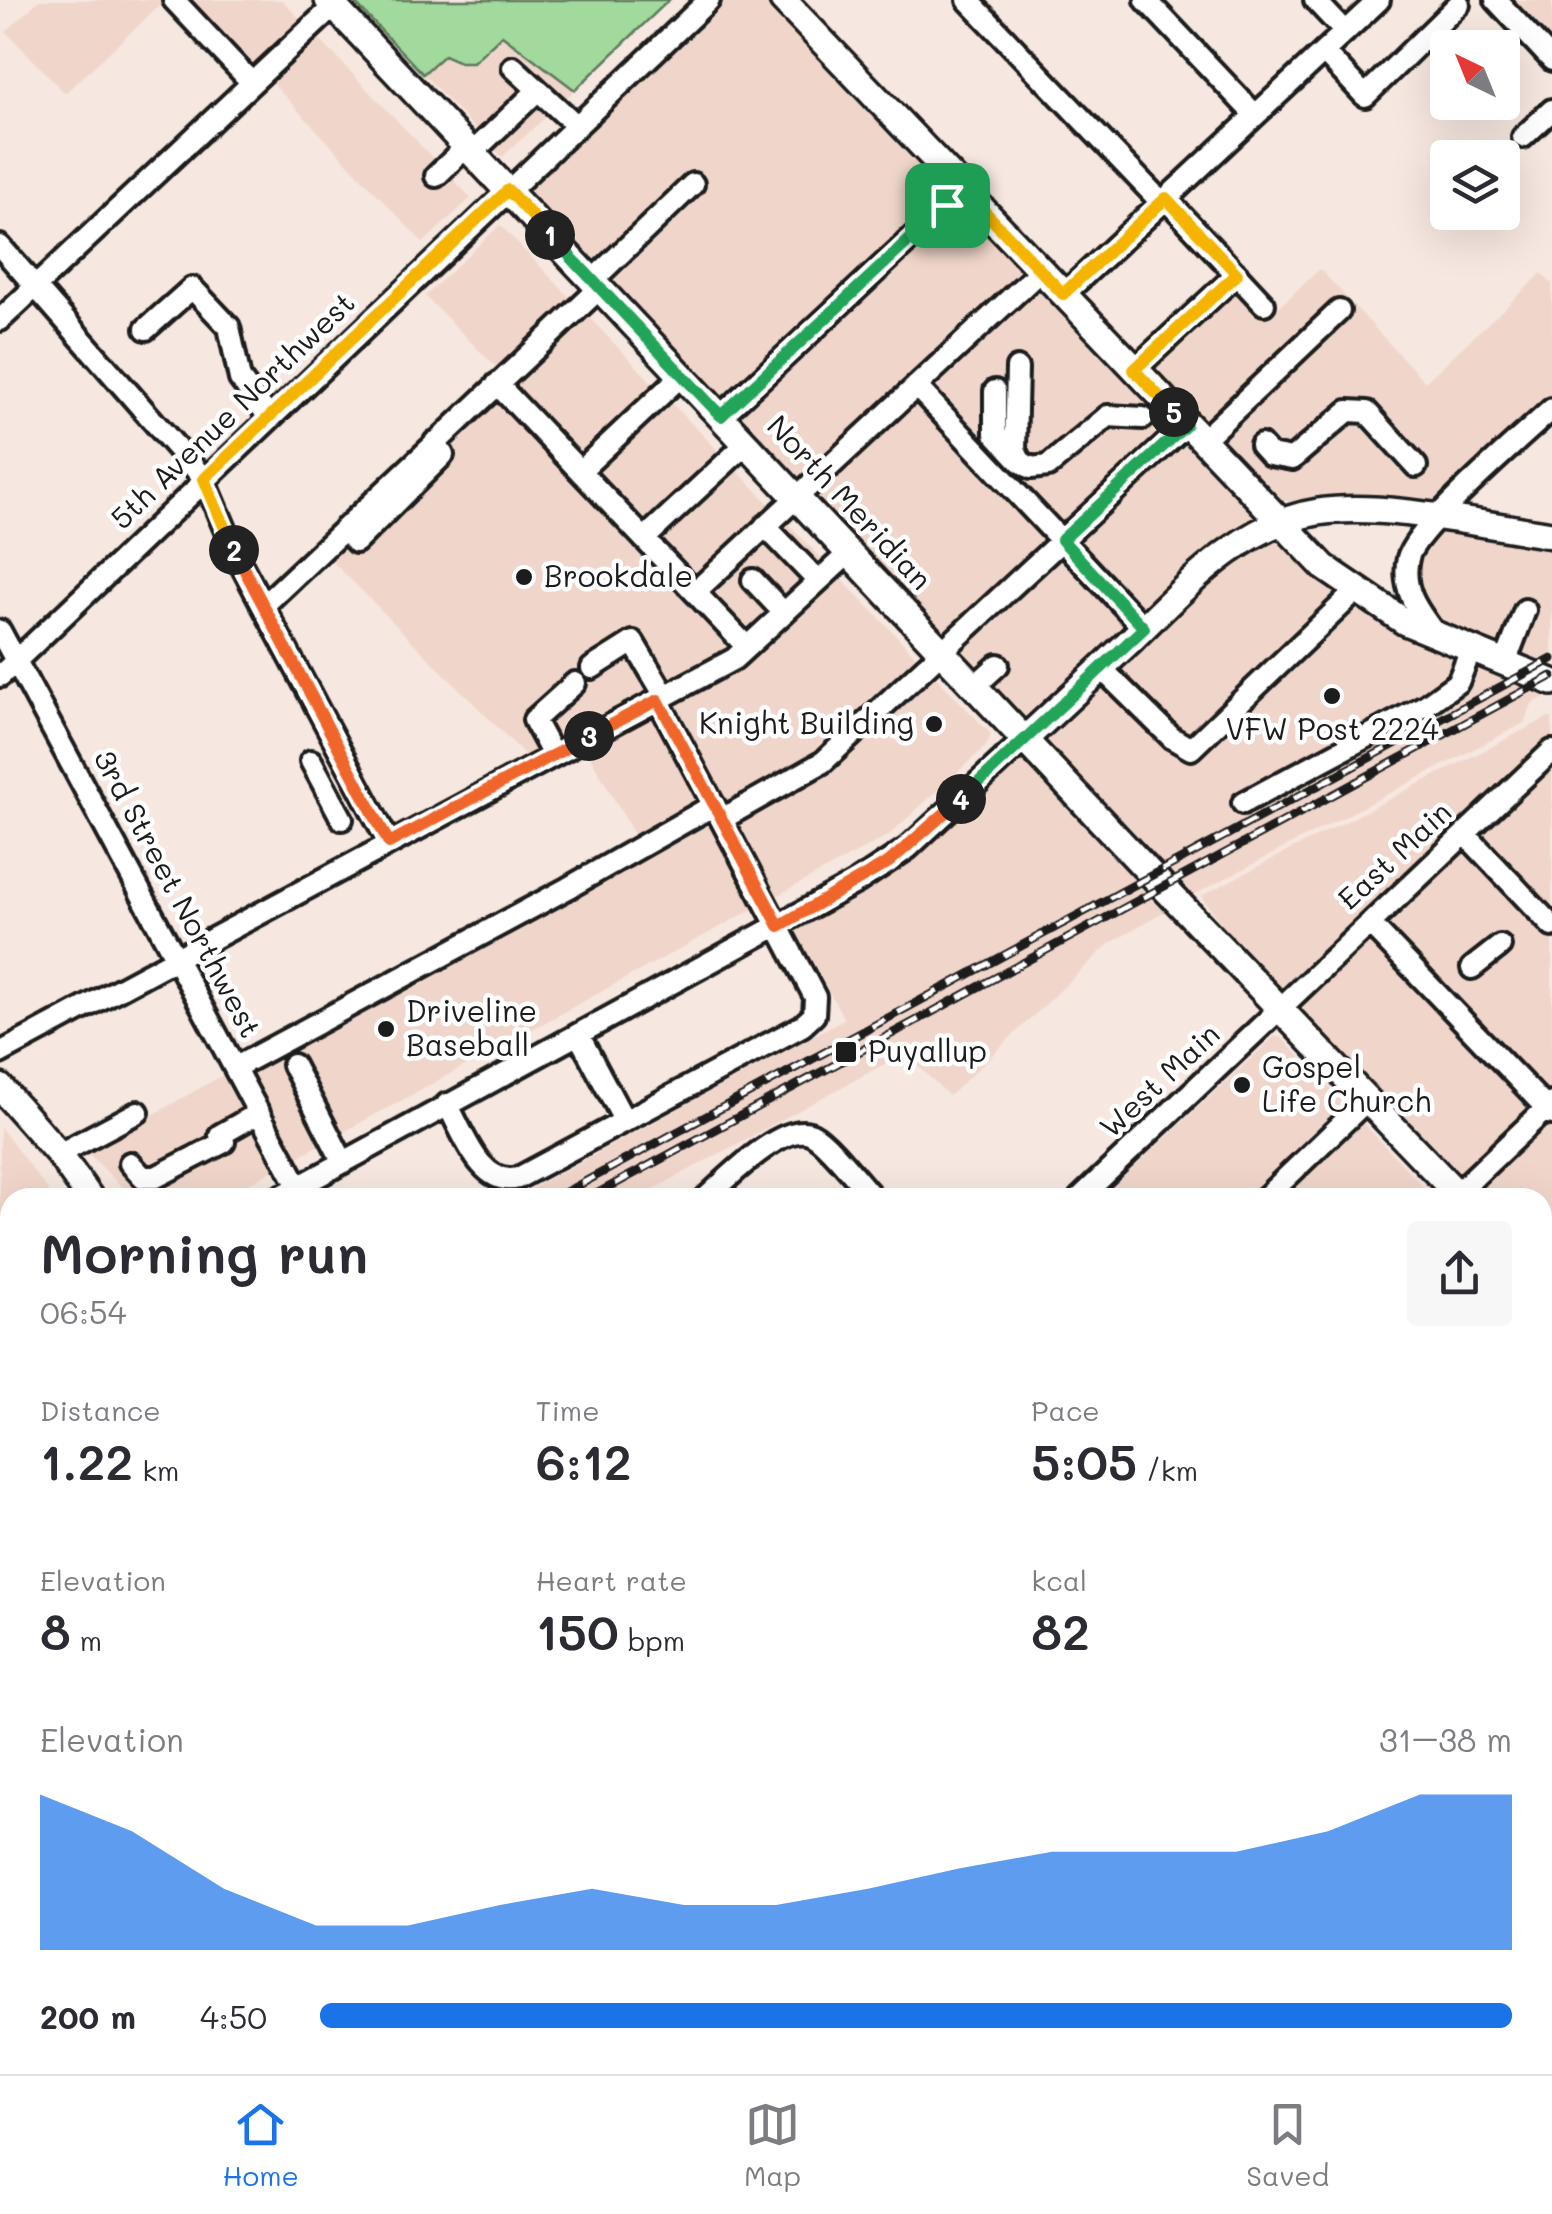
<!DOCTYPE html>
<meta charset="utf-8">
<style>
body{margin:0;font-family:Mali,sans-serif;background:#f7f7f7;color:#2b2b33;height:100vh;display:flex;flex-direction:column;font-size:38px;white-space:nowrap}
*{box-sizing:border-box;margin:0}
p{font-size:32px;color:#7c7c81}
.icon{flex:none;width:55px;height:55px;fill:none;stroke:currentColor;stroke-width:2;stroke-linecap:round;stroke-linejoin:round}
.map{position:relative;flex:1;overflow:hidden}
.drawer{position:absolute;left:0px;top:1188px;width:1552px;height:888px;display:flex;flex-direction:column;background:#fff;border-radius:30px 30px 0 0;box-shadow:0 10px 40px #0002}
.drawer>*{flex:none}
.needle{width:65px;rotate:317deg}
.tools{position:absolute;left:1430px;top:30px;display:grid;gap:20px}
.tools a{display:grid;place-items:center;width:90px;height:90px;border-radius:10px;background:#fff;box-shadow:0 10px 40px #0002;font-size:50px}
.pin{position:absolute;display:grid;place-items:center;width:85px;height:85px;color:#fff;margin:-42px;border-radius:20px;box-shadow:0 5px 15px #0006}
.km{position:absolute;width:50px;height:50px;margin:-25px;border-radius:50%;background:#222;color:#fff;font-size:28px;line-height:50px;text-align:center}
.round{display:grid;place-items:center;flex:none;width:105px;height:105px;border-radius:10px;background:#f7f7f7}
.head{display:flex;align-items:center;justify-content:space-between;height:170px;padding:0 40px}
h1{font-size:55px;font-weight:600;line-height:75px}
.metrics{display:grid;grid-template-columns:repeat(3,1fr);gap:15px;height:170px;padding:10px 40px}
.metrics div{display:grid;align-content:center}
.metrics b{font-size:50px;font-weight:600}
.metrics small{font-size:28px;font-weight:400}
.metrics p{font-size:28px}
.chart{height:280px;padding:20px 40px}
.chart p{display:flex;justify-content:space-between}
.chart svg{width:100%;height:180px;margin-top:10px;fill:#1a73e8;opacity:.7}
ul{padding:0 40px;list-style:none;font-size:32px}
li{display:grid;grid-template-columns:160px 120px 1fr;align-items:center;height:75px}
li i{height:25px;border-radius:12px;background:#1a73e8}
.menu{display:flex;justify-content:space-around;align-items:center;height:140px;border-top:2px solid #e1e1e2;background:#fff;font-size:28px;color:#7c7c81}
.menu a{display:grid;justify-items:center;gap:5px}
.menu .selected{color:#1a73e8}
.map>svg:first-child{display:block}
.built{fill:#f0d6ca;fill-rule:evenodd}
.green{fill:#a2d99d;stroke:#5f7a5c;stroke-width:2.5}
.lines{fill:none;stroke-linecap:round;stroke-linejoin:round}
.minor-casing{stroke:#1c1c1c;stroke-width:28}
.major-casing{stroke:#1c1c1c;stroke-width:32}
.minor{stroke:#fff;stroke-width:20}
.major{stroke:#fff;stroke-width:25}
.rail-casing{stroke:#1c1c1c;stroke-width:9}
.rail{stroke:#fff;stroke-width:5;stroke-dasharray:15;stroke-linecap:butt}
.split-1-casing{stroke:#fff;stroke-width:20}
.split-2-casing{stroke:#fff;stroke-width:20}
.split-3-casing{stroke:#fff;stroke-width:20}
.split-4-casing{stroke:#fff;stroke-width:20}
.split-5-casing{stroke:#fff;stroke-width:20}
.split-6-casing{stroke:#fff;stroke-width:20}
.split-1{stroke:#22a559;stroke-width:12}
.split-2{stroke:#f5b400;stroke-width:12}
.split-3{stroke:#f0652b;stroke-width:12}
.split-4{stroke:#f0652b;stroke-width:12}
.split-5{stroke:#22a559;stroke-width:12}
.split-6{stroke:#f5b400;stroke-width:12}
.poi-dot{fill:#1c1c1c;stroke:#fff;stroke-width:4}
.labels{text-anchor:middle;stroke-width:9;stroke-linejoin:round;paint-order:stroke}
.street-label{font-size:30px;fill:#1c1c1c;stroke:#fff}
.poi-label{font-size:30px;fill:#1c1c1c;stroke:#fff;text-anchor:start}
</style>
<div class="map">
<svg width="1552" height="2074" viewBox="0 0 1552 2074">
<rect width="100%" height="100%" fill="#f6e7e0"/>
<filter id="ink" filterUnits="userSpaceOnUse"><feTurbulence type="fractalNoise" baseFrequency=".01" numOctaves="2"/><feDisplacementMap in="SourceGraphic" scale="20" xChannelSelector="R" yChannelSelector="G"/><feConvolveMatrix kernelMatrix="1 2 1 2 8 2 1 2 1" color-interpolation-filters="sRGB"/></filter>
<g filter="url(#ink)">
<path class="built" d="M39,0H282L471,198L423,243L263,73L247,87L166,0L65,93L6,32Z
M709,0H783L1140,375L1237,285L1268,317L1320,269L1425,382L1542,273L1552,284V409L1437,518L1552,535V693L1532,704L1524,723L1180,902L1109,944L949,1096L905,1053L639,1197H516L844,1019L790,920L857,882L1026,738L507,190ZM1272,499L1435,520L1406,576L1434,635L1324,567Z
M1496,0H1552V60Z
M501,35L575,90L502,157L423,74L444,55L460,62L481,56Z
M500,225L991,734L986,746L889,835L224,1197H132L87,1152L637,840L587,751L545,775L317,546L501,372L425,296Z
M1547,718H1552V1294L1543,1284L1542,1198L1461,1197L1282,1008L1201,896Z
M1275,1036L1282,1038L1423,1186L1427,1197L1101,1198Z
M0,1127L53,1197L10,1198V1322L0,1332Z
M1552,1365V1515L1547,1520L1542,1515V1374Z
M10,1479V1530L0,1536V1484Z
M0,1709L10,1720V2065H341L350,2074H0Z"/>
<path class="green" d="M352,0H669L575,90L502,35L473,62H460L444,55L423,74Z
M1542,1515L1552,1525V1841L1543,1848Z
M0,1741L10,1752V1836L0,1846Z"/>
<g class="lines">
<defs>
<path id="minor" d="M174,0L252,83
M968,0L1162,203
M1146,0L1255,115
M1315,0L1345,32
M1496,0L1552,60
M1324,52L1365,96L1459,4
M513,67L576,125
M1523,137L1552,110
M472,153L538,90
M436,176L466,147
M1166,199L1264,304
M0,246L204,479L236,555L389,843
M593,280L693,184
M1063,295L1379,0
M0,320L334,6
M146,329L192,288L229,327L240,379L269,417
M1017,368L1015,450L1020,461L1031,468L1048,466L1108,416L1143,418
M1134,370L1237,274
M497,384L747,647
M916,386L1144,628
M995,391V434L1018,459
M721,416L963,190
M1202,441L1339,311
M1261,445L1270,455L1292,459L1348,411L1367,412L1416,466
M580,471L682,375
M765,526L818,581
M344,529L356,542L443,455L435,442
M644,539L747,443
M753,580L784,613
M695,592L1040,271
M264,605L600,288
M0,631L298,1186
M1435,634C1417,610 1401,589 1408,558C1415,528 1524,435 1552,409
M1505,663L1525,610
M592,668L633,642L665,696
M1101,668L1172,738L1191,749L1356,591
M0,676L709,0
M976,685L998,665
M553,755L534,720L575,683
M311,761L342,819
M1243,803L1426,705L1458,682L1471,650
M722,819L823,762L1186,425
M1465,834L1552,926
M1370,924L1552,1114
M1472,968L1500,946
M578,1034L624,1120
M0,1053L734,659L850,552
M293,1065L343,1162
M236,1067L568,888L714,805
M447,1104C463,1131 480,1188 518,1178L802,1026L814,1015L815,997L658,700
M220,1135L259,1113
M59,1154L138,1112
M130,1163L143,1177H156L224,1142
M278,1198L857,882L908,848L1026,738
M706,1198C726,1180 784,1120 812,1134C828,1142 859,1183 873,1198
M1080,1198L1552,751
M1265,1198L1368,1099
M1452,1198L1552,1103
M0,1369L10,1360
M0,1411L10,1405
M0,1628L10,1634
M0,1709L10,1720
M236,2065L244,2074
M1155,2065L1163,2074
M1508,2065L1516,2074
M334,2074L344,2065
M523,2074L533,2065
M973,2074L983,2065
M1332,2074L1344,2065"/>
<path id="major" d="M328,0L1151,874L1461,1198
M783,0L1324,567L1405,622L1552,682
M1026,738C1062,705 1097,672 1132,639C1185,588 1241,524 1318,512C1385,502 1483,525 1552,535
M0,1087L59,1154L90,1198
M1542,1284L1552,1294
M1542,1341L1552,1332
M739,2065L748,2074
M767,2074L777,2065"/>
</defs>
<use href="#minor" class="minor-casing"/>
<use href="#major" class="major-casing"/>
<use href="#minor" class="minor"/>
<use href="#major" class="major"/>
<defs>
<path id="rail" d="M555,1198L1552,659
M589,1198L1552,676
M0,1502L10,1496"/>
</defs>
<use href="#rail" class="rail-casing"/>
<use href="#rail" class="rail"/>
</g>
</g>
<g class="lines" filter="url(#ink)">
<defs>
<path id="split-1" d="M550,235L721,416L947,205"/>
<path id="split-2" d="M234,550L204,479L508,190L550,235"/>
<path id="split-3" d="M234,550L389,843L589,736"/>
<path id="split-4" d="M589,736L658,700L779,926L889,862L961,799"/>
<path id="split-5" d="M961,799L1144,628L1062,540L1186,425L1174,412"/>
<path id="split-6" d="M947,205L964,190L1063,294L1166,198L1237,274L1134,370L1174,412"/>
</defs>
<use href="#split-1" class="split-1-casing"/>
<use href="#split-2" class="split-2-casing"/>
<use href="#split-3" class="split-3-casing"/>
<use href="#split-4" class="split-4-casing"/>
<use href="#split-5" class="split-5-casing"/>
<use href="#split-6" class="split-6-casing"/>
<use href="#split-1" class="split-1"/>
<use href="#split-2" class="split-2"/>
<use href="#split-3" class="split-3"/>
<use href="#split-4" class="split-4"/>
<use href="#split-5" class="split-5"/>
<use href="#split-6" class="split-6"/>
</g>
<g class="poi-dot">
<circle cx="524" cy="577" r="10"/>
<circle cx="1332" cy="696" r="10"/>
<circle cx="934" cy="724" r="10"/>
<circle cx="386" cy="1029" r="10"/>
<rect x="834" y="1040" width="24" height="24" rx="5"/>
<circle cx="1242" cy="1085" r="10"/>
</g>
<g class="labels">
<g class="street-label">
<text transform="translate(233 411) rotate(-44)" y="10">5th Avenue Northwest</text>
<text transform="translate(849 503) rotate(47)" y="10">North Meridian</text>
<text transform="translate(1395 856) rotate(-43)" y="10">East Main</text>
<text transform="translate(177 894) rotate(62)" y="10">3rd Street Northwest</text>
<text transform="translate(1160 1081) rotate(-43)" y="10">West Main</text>
</g>
<g class="poi-label">
<text x="544" y="587">Brookdale</text>
<text x="914" y="734" text-anchor="end">Knight Building</text>
<text x="1332" y="740" text-anchor="middle">VFW Post 2224</text>
<text x="406" y="1022">Driveline<tspan x="406" dy="34">Baseball</tspan></text>
<text x="868" y="1062">Puyallup</text>
<text x="1262" y="1078">Gospel<tspan x="1262" dy="34">Life Church</tspan></text>
</g>
</g>
</svg>
<div class="tools">
<a><svg class="needle" viewBox="-14 -14 28 28"><path d="M0-13l5 13h-10z" fill="#e53935"/><path d="M0 13l5-13h-10z" fill="#7c7c81"/></svg></a>
<a><svg class="icon" aria-label="layers" viewBox="0 0 24 24"><path d="M12 4l9 5-9 5-9-5zM3 14l9 5 9-5"/></svg></a>
</div>
<div class="pin" style="left:947px;top:205px;background:#1e9e55"><svg class="icon" aria-label="arrive" viewBox="0 0 24 24"><path d="M6 21V4h12l-3 4 3 4H6"/></svg></div>
<b class="km" style="left:550px;top:235px">1</b>
<b class="km" style="left:234px;top:550px">2</b>
<b class="km" style="left:589px;top:736px">3</b>
<b class="km" style="left:961px;top:799px">4</b>
<b class="km" style="left:1174px;top:412px">5</b>
<section class="drawer">
<div class="head"><div><h1>Morning run</h1><p>06:54</p></div><a class="round"><svg class="icon" aria-label="share" viewBox="0 0 24 24"><path d="M12 15V3M7 8l5-5 5 5M5 13v7h14v-7"/></svg></a></div>
<div class="metrics">
<div><p>Distance</p><b>1.22<small> km</small></b></div>
<div><p>Time</p><b>6:12</b></div>
<div><p>Pace</p><b>5:05<small> /km</small></b></div>
</div>
<div class="metrics">
<div><p>Elevation</p><b>8<small> m</small></b></div>
<div><p>Heart rate</p><b>150<small> bpm</small></b></div>
<div><p>kcal</p><b>82</b></div>
</div>
<div class="chart"><p><span>Elevation</span>31–38 m</p>
<svg viewBox="0 0 160 44" preserveAspectRatio="none"><path d="M0 44V6L10 15L20 29L30 38L40 38L50 33L60 29L70 33L80 33L90 29L100 24L110 20L120 20L130 20L140 15L150 6L160 6V44z"/></svg>
</div>
<ul>
<li><b>200 m</b>4:50<i style="width:100%"></i></li>
</ul>
</section>
</div>
<nav class="menu">
<a class="selected"><svg class="icon" aria-label="home" viewBox="0 0 24 24"><path d="M3 11l9-7 9 7M6 9v11h12V9"/></svg>Home</a>
<a><svg class="icon" aria-label="map" viewBox="0 0 24 24"><path d="M3 6l6-2 6 2 6-2v14l-6 2-6-2-6 2zM9 4v14M15 6v14"/></svg>Map</a>
<a><svg class="icon" aria-label="saved" viewBox="0 0 24 24"><path d="M7 4h10v16l-5-4-5 4z"/></svg>Saved</a>
</nav>
